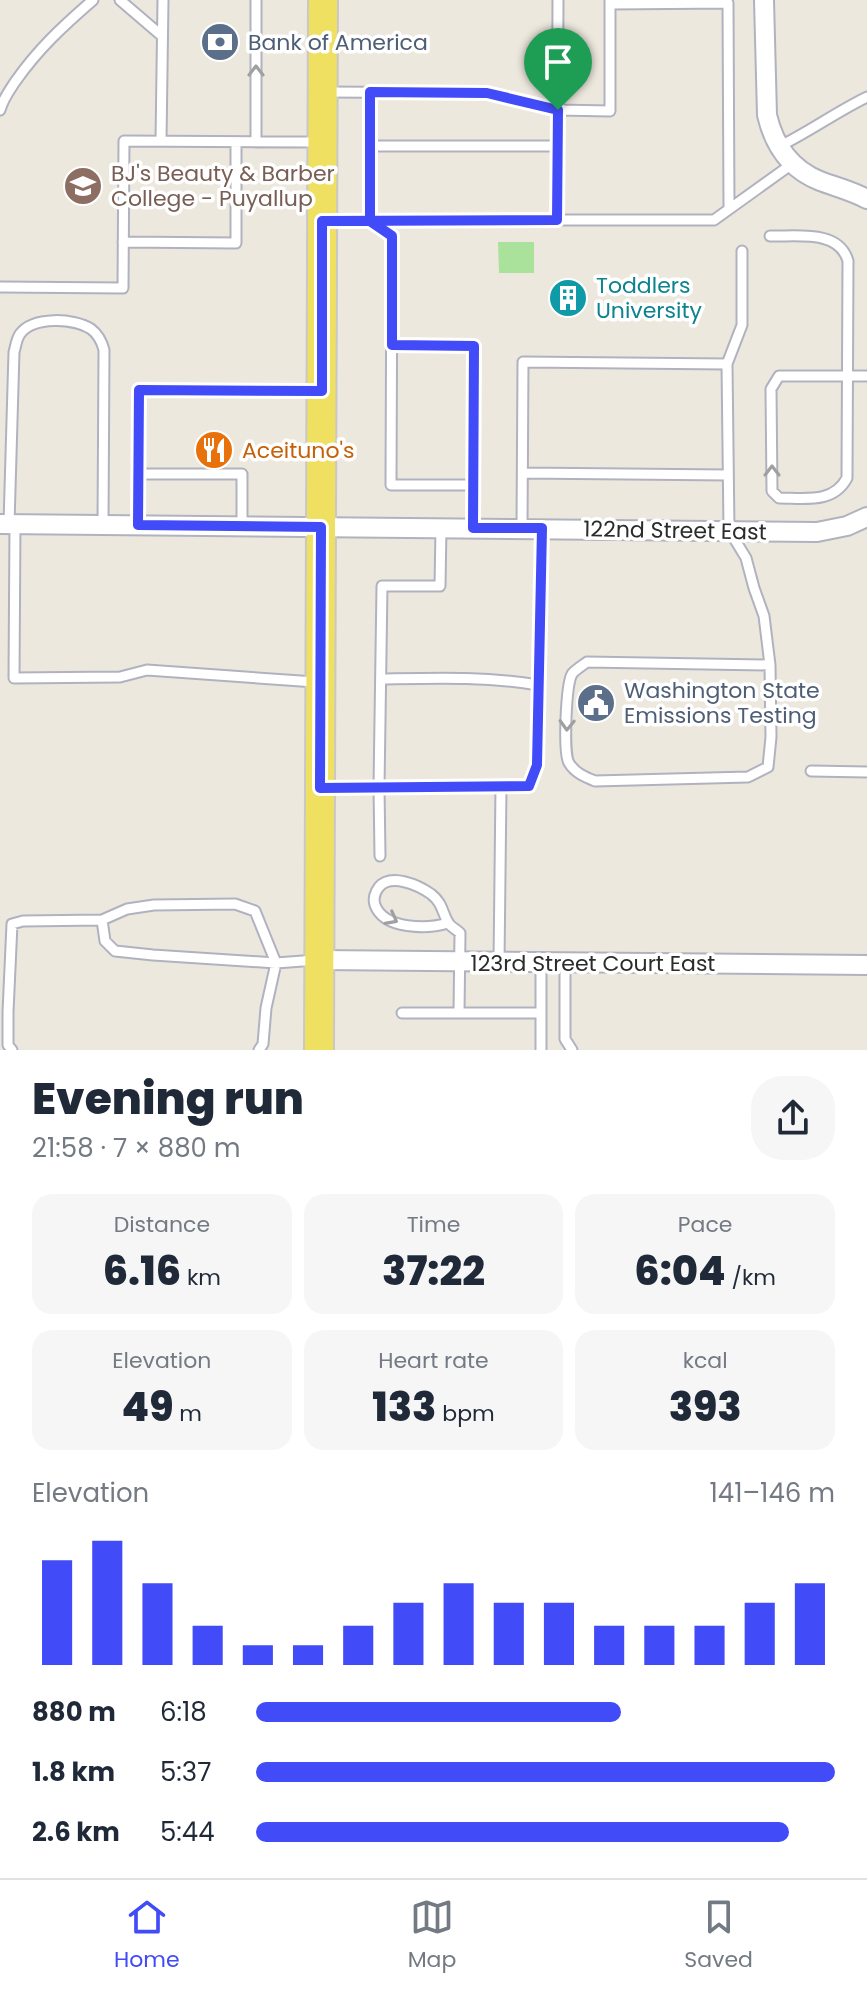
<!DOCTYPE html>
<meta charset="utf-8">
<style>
body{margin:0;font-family:Poppins,sans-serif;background:#f6f6f7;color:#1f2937;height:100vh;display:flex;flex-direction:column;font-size:30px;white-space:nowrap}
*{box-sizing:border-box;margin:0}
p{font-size:26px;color:#747a83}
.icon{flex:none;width:44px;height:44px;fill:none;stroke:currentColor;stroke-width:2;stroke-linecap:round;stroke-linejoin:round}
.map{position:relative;height:1050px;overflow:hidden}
.sheet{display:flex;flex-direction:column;background:#fff;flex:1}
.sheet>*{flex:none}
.pin{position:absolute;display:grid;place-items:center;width:68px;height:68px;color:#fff;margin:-82px -34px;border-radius:50% 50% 50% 0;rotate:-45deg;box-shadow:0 0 8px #0007}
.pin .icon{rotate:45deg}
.round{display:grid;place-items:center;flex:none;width:84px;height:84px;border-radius:32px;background:#f6f6f7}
.head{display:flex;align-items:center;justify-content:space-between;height:136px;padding:0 32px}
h1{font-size:44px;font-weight:800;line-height:60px}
.metrics{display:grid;grid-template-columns:repeat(3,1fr);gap:12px;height:136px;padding:8px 32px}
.metrics div{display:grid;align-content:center;border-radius:20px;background:#f6f6f7;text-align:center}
.metrics b{font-size:40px;font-weight:800}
.metrics small{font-size:22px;font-weight:400}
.metrics p{font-size:22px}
.chart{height:224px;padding:16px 32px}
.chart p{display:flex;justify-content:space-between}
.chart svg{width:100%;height:144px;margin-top:8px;stroke:#414bf7;stroke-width:6}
ul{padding:0 32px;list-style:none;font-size:26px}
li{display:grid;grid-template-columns:128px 96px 1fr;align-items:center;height:60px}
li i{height:20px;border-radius:10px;background:#414bf7}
.tab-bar{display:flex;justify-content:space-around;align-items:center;height:112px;border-top:2px solid #e0e1e3;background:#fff;font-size:22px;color:#747a83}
.tab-bar a{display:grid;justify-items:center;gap:4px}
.tab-bar .active{color:#414bf7}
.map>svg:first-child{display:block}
.green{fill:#aae29b}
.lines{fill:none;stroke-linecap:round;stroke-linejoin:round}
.service-casing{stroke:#b1b2bf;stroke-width:13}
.minor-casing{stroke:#b1b2bf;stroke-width:22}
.primary-casing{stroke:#c8c8c8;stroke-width:32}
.service{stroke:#fff;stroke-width:9}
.minor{stroke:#fff;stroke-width:18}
.primary{stroke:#efe061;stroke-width:28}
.oneway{stroke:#a0a0a0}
.route-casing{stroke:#fff;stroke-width:16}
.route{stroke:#414bf7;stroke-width:10}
.labels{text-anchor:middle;stroke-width:7;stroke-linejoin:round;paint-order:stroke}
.service-label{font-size:22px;fill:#4e5e75;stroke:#fff;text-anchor:start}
.education-label{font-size:22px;fill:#785e54;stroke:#fff;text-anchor:start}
.culture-label{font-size:22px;fill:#0d838f;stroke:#fff;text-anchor:start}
.food-label{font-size:22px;fill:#c56008;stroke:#fff;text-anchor:start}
.street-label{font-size:22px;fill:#2b2b2b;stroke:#fff}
</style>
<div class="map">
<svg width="867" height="1050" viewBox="0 0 867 1050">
<rect width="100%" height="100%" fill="#ede8de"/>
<path class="green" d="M498,242H534V273H499Z"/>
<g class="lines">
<defs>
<path id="service" d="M120,0L162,36
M256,0V142
M558,0L557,220H714L792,164
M610,4L728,3L729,208
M326,92L487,93L558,110L610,111V0
M370,92V221L392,236L391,485H474
M0,110C3,99 9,91 15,82C38,49 63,26 93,0
M161,141L163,0
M370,146H558
M778,147C809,132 836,112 867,97
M326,221L557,220
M770,236C796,237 839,229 848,261L847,478C833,504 805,498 779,498L772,491L771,389L779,376H867
M123,242L236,243V142
M742,251V325L727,364L729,530L746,558L754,588L764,616L770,665L587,662C583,665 575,670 572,674C566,685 563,753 569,763C575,773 585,777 595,781L748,777L768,767L771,737L770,665
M0,287L123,288L124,141L319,142
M392,345L474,346L473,528
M523,473L728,475
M138,474H242V526
M9,524L14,352C16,346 16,340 20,334C33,316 74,318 91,329C99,335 102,342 104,350L103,524
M15,524L14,678L120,677L147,670L315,682
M138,525L139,390L317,391
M522,528L523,362L727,364
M381,679C434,678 486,676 538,685
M811,771L867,772
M323,788L379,787L382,586H440L441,528
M380,856L379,787L529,786L537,765L542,528
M102,920L105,941L115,951L153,955L276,963L316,960
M448,923C428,929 384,930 375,905C373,899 375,892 379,887C391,873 418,885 431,894C444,904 442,915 450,925C453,928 457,930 460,933L459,1013
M499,962L501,786
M565,962V1039L572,1050
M541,963V1050
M402,1013H541
M12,1050L8,1045V1012L12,924L23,921L102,920L127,909L154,905L235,904L255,911L276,963L266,1008L263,1044L259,1050"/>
<path id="minor" d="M764,0L767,115C774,145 790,169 820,181C836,187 852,191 867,199
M0,524L817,532L847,526L867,517
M319,960L867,965"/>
<path id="primary" d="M319,1050L323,0"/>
</defs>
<use href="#service" class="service-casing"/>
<use href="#minor" class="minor-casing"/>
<use href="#primary" class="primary-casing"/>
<use href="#service" class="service"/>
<use href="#minor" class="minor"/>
<use href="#primary" class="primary"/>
</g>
<defs><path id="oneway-chevron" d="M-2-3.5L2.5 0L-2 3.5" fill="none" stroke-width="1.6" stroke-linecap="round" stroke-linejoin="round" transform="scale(2)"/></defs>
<g class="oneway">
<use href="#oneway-chevron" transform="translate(256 71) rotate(-90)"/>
<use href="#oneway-chevron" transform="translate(772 471) rotate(-90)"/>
<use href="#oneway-chevron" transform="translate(567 725) rotate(92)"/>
<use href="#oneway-chevron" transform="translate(392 919) rotate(28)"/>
</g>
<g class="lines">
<defs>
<path id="route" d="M558,110L557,220C479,221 401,221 322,221V391L139,390L138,525L321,527L320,788L529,786L537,765L542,528H473L474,346L392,345V236L370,221V92L487,93L558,110"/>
</defs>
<use href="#route" class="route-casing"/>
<use href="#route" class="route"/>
</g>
<defs>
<symbol id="bank-disc" viewBox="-11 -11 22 22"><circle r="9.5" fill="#5c6f8a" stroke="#fff"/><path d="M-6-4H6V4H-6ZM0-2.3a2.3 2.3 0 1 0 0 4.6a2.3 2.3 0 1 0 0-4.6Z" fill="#fff"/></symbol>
<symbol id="university-disc" viewBox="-11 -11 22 22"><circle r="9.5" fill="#8d6e63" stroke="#fff"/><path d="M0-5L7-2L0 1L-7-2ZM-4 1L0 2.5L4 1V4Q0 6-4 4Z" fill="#fff"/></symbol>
<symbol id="building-disc" viewBox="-11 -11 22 22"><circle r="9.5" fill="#0f9aa8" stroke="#fff"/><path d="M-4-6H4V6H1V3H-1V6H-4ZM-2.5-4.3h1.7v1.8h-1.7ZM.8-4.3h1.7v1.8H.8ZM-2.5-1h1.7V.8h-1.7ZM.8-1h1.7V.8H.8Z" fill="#fff"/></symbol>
<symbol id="restaurant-disc" viewBox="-11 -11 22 22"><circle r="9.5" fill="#e8710a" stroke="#fff"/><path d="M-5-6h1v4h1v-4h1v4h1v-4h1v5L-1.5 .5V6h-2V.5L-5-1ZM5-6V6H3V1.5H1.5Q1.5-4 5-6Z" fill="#fff"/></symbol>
<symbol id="civic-disc" viewBox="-11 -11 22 22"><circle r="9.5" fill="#5c6f8a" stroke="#fff"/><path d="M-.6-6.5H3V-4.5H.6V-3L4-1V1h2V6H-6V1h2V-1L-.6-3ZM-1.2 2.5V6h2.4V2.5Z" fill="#fff"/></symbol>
</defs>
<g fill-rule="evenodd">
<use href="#bank-disc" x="198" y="20" width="44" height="44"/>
<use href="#university-disc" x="61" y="164" width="44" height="44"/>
<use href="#building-disc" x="546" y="276" width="44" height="44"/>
<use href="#restaurant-disc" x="192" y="428" width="44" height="44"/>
<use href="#civic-disc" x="574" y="681" width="44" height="44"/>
</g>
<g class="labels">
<g class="service-label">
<text x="248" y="50">Bank of America</text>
<text x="624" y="698">Washington State<tspan x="624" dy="25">Emissions Testing</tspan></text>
</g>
<g class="education-label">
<text x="111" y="181">BJ's Beauty &amp; Barber<tspan x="111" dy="25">College - Puyallup</tspan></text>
</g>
<g class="culture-label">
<text x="596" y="293">Toddlers<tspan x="596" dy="25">University</tspan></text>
</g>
<g class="food-label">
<text x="242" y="458">Aceituno's</text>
</g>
<g class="street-label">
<text transform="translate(675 530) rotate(1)" y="8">122nd Street East</text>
<text x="593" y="971">123rd Street Court East</text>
</g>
</g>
</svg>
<div class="pin" style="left:558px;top:110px;background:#1e9e55"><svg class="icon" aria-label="arrive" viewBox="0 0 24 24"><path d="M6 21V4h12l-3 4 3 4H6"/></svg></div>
</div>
<section class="sheet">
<div class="head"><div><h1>Evening run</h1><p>21:58 · 7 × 880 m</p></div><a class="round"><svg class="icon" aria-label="share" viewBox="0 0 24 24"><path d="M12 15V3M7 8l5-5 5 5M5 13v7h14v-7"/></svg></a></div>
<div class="metrics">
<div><p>Distance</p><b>6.16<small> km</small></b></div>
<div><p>Time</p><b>37:22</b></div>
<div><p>Pace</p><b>6:04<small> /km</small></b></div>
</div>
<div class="metrics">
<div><p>Elevation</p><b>49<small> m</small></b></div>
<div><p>Heart rate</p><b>133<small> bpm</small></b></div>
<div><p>kcal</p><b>393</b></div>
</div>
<div class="chart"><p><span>Elevation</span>141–146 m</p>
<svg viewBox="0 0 160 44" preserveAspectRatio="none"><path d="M5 44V12M15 44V6M25 44V19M35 44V32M45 44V38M55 44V38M65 44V32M75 44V25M85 44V19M95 44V25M105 44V25M115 44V32M125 44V32M135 44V32M145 44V25M155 44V19"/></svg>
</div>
<ul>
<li><b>880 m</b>6:18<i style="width:63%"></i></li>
<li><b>1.8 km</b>5:37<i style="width:100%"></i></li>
<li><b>2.6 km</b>5:44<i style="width:92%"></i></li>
</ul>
</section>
<nav class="tab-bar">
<a class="active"><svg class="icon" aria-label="home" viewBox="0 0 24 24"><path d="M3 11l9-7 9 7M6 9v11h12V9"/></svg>Home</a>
<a><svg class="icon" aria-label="map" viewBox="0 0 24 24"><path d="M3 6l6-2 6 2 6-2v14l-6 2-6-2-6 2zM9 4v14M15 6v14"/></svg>Map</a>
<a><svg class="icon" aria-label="saved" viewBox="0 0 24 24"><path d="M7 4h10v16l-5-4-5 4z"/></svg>Saved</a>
</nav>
